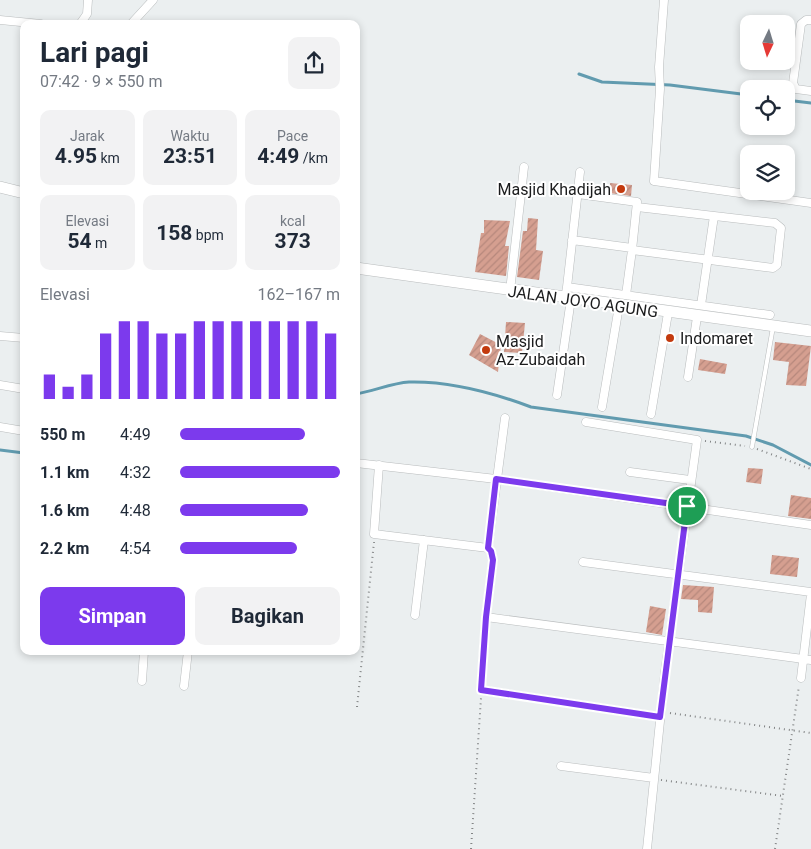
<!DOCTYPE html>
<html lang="id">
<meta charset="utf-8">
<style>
body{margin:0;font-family:Roboto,sans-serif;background:#f2f2f3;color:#1f2937;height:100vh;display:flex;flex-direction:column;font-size:19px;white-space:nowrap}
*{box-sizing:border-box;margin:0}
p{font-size:16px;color:#747a83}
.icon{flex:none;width:28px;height:28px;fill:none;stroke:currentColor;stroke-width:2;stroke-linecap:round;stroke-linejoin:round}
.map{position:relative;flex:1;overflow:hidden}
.sheet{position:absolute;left:20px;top:20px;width:340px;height:635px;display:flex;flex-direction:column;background:#fff;border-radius:10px;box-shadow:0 2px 8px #0003}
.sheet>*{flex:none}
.needle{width:32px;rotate:184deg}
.tools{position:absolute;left:740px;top:15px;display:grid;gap:10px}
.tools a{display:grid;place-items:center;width:55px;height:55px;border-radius:10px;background:#fff;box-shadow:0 2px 8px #0003;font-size:25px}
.pin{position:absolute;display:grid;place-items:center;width:42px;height:42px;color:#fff;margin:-21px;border:2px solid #fff;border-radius:50%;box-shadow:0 1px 5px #0007}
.round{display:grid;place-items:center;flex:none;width:52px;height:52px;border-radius:10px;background:#f2f2f3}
.summary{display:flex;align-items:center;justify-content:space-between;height:85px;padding:0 20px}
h1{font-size:28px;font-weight:700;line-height:38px}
.metrics{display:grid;grid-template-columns:repeat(3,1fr);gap:8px;height:85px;padding:5px 20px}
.metrics div{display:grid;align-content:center;border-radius:10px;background:#f2f2f3;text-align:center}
.metrics b{font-size:21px;font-weight:700}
.metrics small{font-size:14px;font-weight:400}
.metrics p{font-size:14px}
.chart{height:140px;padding:10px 20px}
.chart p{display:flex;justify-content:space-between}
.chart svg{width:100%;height:90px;margin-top:5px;stroke:#7c3aed;stroke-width:6}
.button{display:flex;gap:10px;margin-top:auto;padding:10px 20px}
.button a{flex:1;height:58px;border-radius:10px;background:#7c3aed;color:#fff;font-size:20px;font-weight:700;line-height:58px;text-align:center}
.button a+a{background:#f2f2f3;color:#1f2937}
ul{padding:0 20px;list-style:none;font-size:16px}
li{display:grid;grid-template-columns:80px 60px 1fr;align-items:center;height:38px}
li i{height:12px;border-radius:6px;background:#7c3aed}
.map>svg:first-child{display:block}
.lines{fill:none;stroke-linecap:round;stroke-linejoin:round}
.stream{stroke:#619baf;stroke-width:3}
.building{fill:url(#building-hatch)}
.lane-casing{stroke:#b9bcbd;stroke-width:5}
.street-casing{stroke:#b9bcbd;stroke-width:9}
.secondary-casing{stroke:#b9bcbd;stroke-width:12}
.path{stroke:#838586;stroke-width:2;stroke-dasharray:1 4;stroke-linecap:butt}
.lane{stroke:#fff;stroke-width:4}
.street{stroke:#fff;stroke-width:8}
.secondary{stroke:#fff;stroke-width:11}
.route-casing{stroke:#fff;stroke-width:10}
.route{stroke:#7c3aed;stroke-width:6}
.poi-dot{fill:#c33a0e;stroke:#fff;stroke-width:2}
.labels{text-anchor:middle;stroke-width:4;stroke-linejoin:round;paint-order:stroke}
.poi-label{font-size:16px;fill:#1b1c1d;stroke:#fff;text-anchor:start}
.street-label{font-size:16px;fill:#1b1c1d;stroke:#fff}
</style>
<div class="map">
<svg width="811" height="849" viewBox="0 0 811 849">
<defs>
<pattern id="building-hatch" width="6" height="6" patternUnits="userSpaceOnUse" patternTransform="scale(1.25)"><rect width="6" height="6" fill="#d59f90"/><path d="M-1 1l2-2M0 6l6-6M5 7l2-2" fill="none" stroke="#b6887c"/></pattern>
</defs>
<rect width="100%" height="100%" fill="#ebeff0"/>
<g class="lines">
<path class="stream" d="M579,74L602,82L670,85L749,95
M786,100L811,103
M356,394C374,391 392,383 409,382C449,381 494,393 531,407L746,436L773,445L811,465
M0,450L24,453"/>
</g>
<path class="building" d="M610,183L632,185L631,196L609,193Z
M528,218L538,219L536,250L543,251L539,280L517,277L523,231H527Z
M484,220L510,221L505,246H509L506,276L475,272L481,233H484Z
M506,322L525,323L522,353L504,352Z
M480,334L501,345L498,372L469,355Z
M775,342L811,346L806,386L786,385L789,362L773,360Z
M700,359L727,364L725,374L698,370Z
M748,468L763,469L761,484L746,482Z
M791,495L811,498V519L788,516Z
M772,555L799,558L797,577L770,574Z
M683,585L714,587L712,613L698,612V600L681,599Z
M650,606L666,609L662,635L646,632Z"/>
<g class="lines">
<defs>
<path id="lane" d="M752,447L773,327"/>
<path id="street" d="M664,0L659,67L660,89L654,181L811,203
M0,20L41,24
M811,20H806L801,24L793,83L796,89L811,91
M80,24L87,14L88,0
M131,24L153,0
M578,194L637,202L632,250L773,268L777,265L781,228L775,223L637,207
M572,240L632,248
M567,287L580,172
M510,291L524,167
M626,295L632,250
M565,299L567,287L770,315
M701,305L714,216
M0,336L24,338
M688,377L697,317
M0,385L24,389
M557,395L571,299
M602,407L619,306
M651,414L668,313
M586,422L697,440L665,672L647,849
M0,427L24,431
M356,463L496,479L811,525
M379,465L374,534L488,548L491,551L493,560L486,617L811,660
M630,472L690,480
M488,548L505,418
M583,562L811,592
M415,615L424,540
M486,617L481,690L660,717
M801,678L811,594
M142,681L144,651
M184,686L188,651
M561,766L654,778"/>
<path id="secondary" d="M0,187L24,193
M356,268L811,331"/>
</defs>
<use href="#lane" class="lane-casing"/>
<use href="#street" class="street-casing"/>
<use href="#secondary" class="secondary-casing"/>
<path class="path" d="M705,441L745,446
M757,449L811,469
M357,707L374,542
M670,713L811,733
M661,780L783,796
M471,849L481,698
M775,849L799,686"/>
<use href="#lane" class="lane"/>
<use href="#street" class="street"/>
<use href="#secondary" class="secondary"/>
</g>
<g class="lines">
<defs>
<path id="route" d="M496,479L687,506L660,717L481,690L486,617L493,560L491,551L488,548Z"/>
</defs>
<use href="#route" class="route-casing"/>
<use href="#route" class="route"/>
</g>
<g class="poi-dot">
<circle cx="621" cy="189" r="5"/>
<circle cx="670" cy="338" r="5"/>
<circle cx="486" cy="350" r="5"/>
</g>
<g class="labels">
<g class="poi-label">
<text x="611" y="195" text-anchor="end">Masjid Khadijah</text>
<text x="680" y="344">Indomaret</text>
<text x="496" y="347">Masjid<tspan x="496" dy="18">Az-Zubaidah</tspan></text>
</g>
<g class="street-label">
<text transform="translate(583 301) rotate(8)" y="6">JALAN JOYO AGUNG</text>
</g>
</g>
</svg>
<div class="tools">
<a><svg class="needle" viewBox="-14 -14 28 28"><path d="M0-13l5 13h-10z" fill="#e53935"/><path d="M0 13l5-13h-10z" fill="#747a83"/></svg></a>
<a><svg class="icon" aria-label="locate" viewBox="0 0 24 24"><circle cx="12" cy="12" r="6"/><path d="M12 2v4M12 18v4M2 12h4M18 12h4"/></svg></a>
<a><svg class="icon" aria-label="layers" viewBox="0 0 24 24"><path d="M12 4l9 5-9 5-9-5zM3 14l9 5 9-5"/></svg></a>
</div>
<div class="pin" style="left:687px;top:506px;background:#1e9e55"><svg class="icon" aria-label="arrive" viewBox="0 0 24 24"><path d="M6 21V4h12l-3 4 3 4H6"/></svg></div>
<section class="sheet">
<div class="summary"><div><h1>Lari pagi</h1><p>07:42 · 9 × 550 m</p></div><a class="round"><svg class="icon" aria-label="share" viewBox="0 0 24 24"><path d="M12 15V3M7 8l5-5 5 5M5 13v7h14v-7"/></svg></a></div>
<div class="metrics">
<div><p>Jarak</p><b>4.95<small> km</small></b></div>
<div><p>Waktu</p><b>23:51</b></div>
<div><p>Pace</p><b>4:49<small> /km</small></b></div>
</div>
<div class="metrics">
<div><p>Elevasi</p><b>54<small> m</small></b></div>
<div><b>158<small> bpm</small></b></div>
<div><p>kcal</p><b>373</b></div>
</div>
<div class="chart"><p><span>Elevasi</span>162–167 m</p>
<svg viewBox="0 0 160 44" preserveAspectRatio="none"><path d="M5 44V32M15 44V38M25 44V32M35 44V12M45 44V6M55 44V6M65 44V12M75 44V12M85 44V6M95 44V6M105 44V6M115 44V6M125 44V6M135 44V6M145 44V6M155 44V12"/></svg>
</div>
<ul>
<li><b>550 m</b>4:49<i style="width:78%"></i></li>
<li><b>1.1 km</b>4:32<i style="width:100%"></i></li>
<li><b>1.6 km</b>4:48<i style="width:80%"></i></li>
<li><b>2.2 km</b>4:54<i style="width:73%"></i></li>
</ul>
<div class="button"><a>Simpan</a><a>Bagikan</a></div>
</section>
</div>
